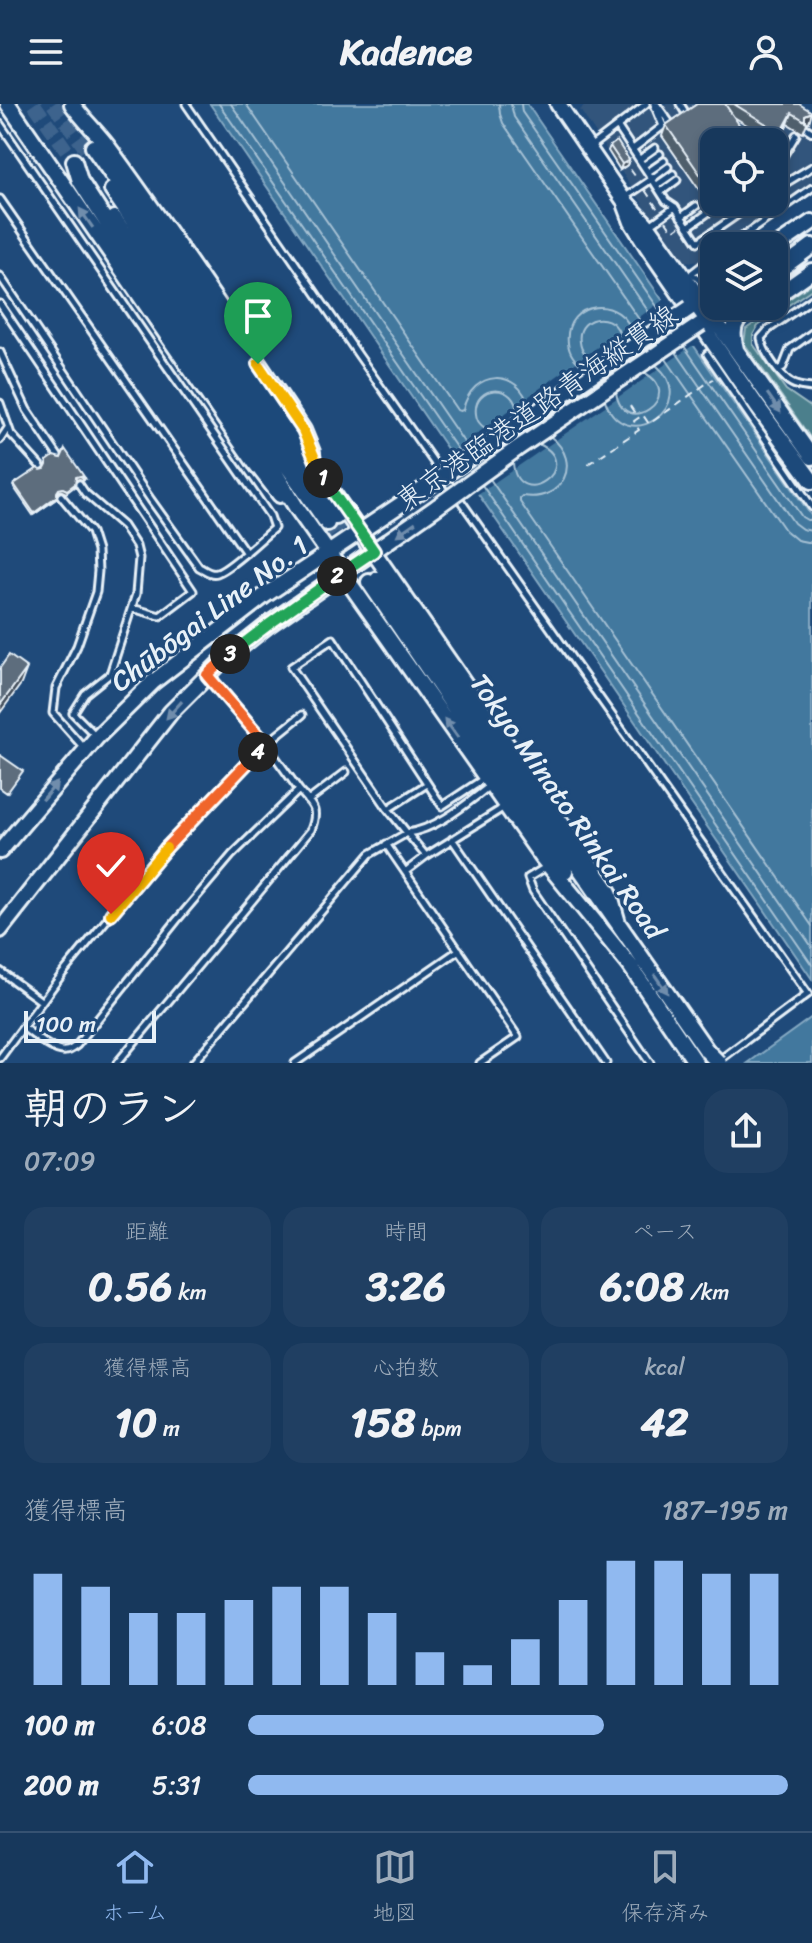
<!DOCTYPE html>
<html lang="ja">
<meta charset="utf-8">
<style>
body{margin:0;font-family:Sriracha,"Klee One",sans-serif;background:#203f62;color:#f1f3f6;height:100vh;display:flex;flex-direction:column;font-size:30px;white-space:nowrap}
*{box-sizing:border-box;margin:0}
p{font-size:26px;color:#9eacbb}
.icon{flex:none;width:44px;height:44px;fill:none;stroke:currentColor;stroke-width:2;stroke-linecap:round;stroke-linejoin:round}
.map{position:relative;height:959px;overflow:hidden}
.sheet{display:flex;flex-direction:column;background:#17385c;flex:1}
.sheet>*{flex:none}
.buttons{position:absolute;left:700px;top:24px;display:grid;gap:16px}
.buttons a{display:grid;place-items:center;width:88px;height:88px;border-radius:16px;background:#17385c;box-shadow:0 4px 12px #0003,0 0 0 2px #365272;font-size:40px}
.scale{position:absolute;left:24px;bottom:20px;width:132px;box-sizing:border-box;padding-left:8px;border:4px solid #e8f1f8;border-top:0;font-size:22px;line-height:28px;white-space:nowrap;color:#e8f1f8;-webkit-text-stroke:6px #1f4a7a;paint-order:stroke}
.pin{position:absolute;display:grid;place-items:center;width:68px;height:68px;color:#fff;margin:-82px -34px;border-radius:50% 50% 50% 0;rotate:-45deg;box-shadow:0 0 8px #0007}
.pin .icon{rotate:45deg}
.km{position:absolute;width:40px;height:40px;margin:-20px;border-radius:50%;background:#222;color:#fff;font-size:22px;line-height:40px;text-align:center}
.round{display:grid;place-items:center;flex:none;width:84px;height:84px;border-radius:24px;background:#203f62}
.summary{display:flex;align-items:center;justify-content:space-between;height:136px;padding:0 24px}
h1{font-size:44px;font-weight:700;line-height:60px}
.figures{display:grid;grid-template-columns:repeat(3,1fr);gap:12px;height:136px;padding:8px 24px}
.figures div{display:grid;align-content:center;border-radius:20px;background:#203f62;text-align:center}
.figures b{font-size:40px;font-weight:700}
.figures small{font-size:22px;font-weight:400}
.figures p{font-size:22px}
.chart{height:224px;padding:16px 24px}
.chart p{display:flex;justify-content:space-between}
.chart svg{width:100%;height:144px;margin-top:8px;stroke:#90b9f0;stroke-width:6}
ul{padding:0 24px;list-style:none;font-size:26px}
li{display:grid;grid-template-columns:128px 96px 1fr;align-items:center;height:60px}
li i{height:20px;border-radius:10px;background:#90b9f0}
header{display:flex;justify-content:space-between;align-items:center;height:104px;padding:0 24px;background:#17385c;font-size:36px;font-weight:700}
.tab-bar{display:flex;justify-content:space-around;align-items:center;height:112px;border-top:2px solid #365272;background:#17385c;font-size:22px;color:#9eacbb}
.tab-bar a{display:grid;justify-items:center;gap:4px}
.tab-bar .active{color:#90b9f0}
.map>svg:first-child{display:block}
.built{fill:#32547b;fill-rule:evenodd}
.green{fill:#4b7f8c;stroke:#9ab8c2;stroke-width:2}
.water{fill:#42789e;stroke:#84a8c2;stroke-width:2}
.pier{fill:#1f4a7a}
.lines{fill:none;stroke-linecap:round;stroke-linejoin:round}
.shore{stroke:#a6c1d4;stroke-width:2}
.secondary-tunnel{stroke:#3d638d;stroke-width:14;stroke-dasharray:14 7;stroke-linecap:butt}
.lane-casing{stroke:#e8f1f8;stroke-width:11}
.secondary-casing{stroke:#e8f1f8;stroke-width:20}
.path{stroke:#e8f1f8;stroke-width:2;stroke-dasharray:8 6;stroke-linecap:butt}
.lane{stroke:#1f4a7a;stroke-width:5}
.secondary{stroke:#1f4a7a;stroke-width:14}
.secondary-bridge-casing{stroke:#e8f1f8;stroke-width:20;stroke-linecap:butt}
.secondary-bridge{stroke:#1f4a7a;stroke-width:14}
.wall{fill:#505e6c;stroke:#e8f1f8;stroke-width:2}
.shaded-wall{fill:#414c58;stroke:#e8f1f8;stroke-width:2}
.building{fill:#5d6d7d;stroke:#e8f1f8;stroke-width:2}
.oneway{fill:#6f8dac}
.split-1-casing{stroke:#fff;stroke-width:16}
.split-2-casing{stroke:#fff;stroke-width:16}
.split-3-casing{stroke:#fff;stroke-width:16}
.split-4-casing{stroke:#fff;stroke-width:16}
.split-5-casing{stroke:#fff;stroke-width:16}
.split-6-casing{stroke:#fff;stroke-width:16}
.split-1{stroke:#f5b400;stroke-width:10}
.split-2{stroke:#22a559;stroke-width:10}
.split-3{stroke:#22a559;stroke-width:10}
.split-4{stroke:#f0652b;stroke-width:10}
.split-5{stroke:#f0652b;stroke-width:10}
.split-6{stroke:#f5b400;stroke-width:10}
.labels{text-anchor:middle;stroke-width:6;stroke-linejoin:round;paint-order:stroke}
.street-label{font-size:28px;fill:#e8f1f8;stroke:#1f4a7a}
</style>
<header><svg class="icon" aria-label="menu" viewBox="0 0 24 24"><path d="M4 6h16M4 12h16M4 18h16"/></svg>Kadence<svg class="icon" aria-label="person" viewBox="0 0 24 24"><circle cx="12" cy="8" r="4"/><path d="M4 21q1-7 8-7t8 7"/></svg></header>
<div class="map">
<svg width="812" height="959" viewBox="0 0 812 959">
<rect width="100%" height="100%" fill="#1f4a7a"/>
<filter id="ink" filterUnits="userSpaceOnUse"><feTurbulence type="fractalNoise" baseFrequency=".0125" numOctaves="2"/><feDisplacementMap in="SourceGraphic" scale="16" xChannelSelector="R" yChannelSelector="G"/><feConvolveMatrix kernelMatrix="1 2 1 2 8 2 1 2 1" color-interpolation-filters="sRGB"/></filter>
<g filter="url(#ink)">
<path class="built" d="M587,0H793L812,12V81L722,142H714V147L698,158L681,157L580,6ZM714,38H774V98H714Z"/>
<path class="green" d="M812,179V185L758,222L753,231V240L786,286L812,304V336L744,239L746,225Z"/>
<path class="water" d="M210,0H527L812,413V875Z
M812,913V959H748Z"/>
<path class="pier" d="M666,194L698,242H692L475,392L447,351Z"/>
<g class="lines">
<path class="shore" d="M219,0L460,349
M231,0L468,344
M246,0L457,306L460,307L463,306C472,265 519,263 529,303
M499,0L500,10L503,19L645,224
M511,0L514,13L655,217
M521,0L522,8L663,211
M684,242L802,413L807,416H812
M676,248L794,419L802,425L812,427
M666,255L785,426L797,436L812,439
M598,256C588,253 581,249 580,238C575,208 624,205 620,241
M585,264C576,258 569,251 568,239C563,196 624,189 633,232
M616,288C623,336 687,292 645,269
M605,296C624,354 703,301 656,261
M492,327C484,324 477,320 476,310C472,280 518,277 517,311
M551,333C583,358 563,399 522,392L520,394V398L812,822
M513,359C517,410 586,362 539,340
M490,375L812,843
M482,381L812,861"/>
<path class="secondary-tunnel" d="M34,0L74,57
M53,0L88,48
M336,413L378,475
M327,419L369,478"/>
<defs>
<path id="lane" d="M186,0L359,252L808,890L721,955
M680,0L685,8
M657,1L670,19
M0,20L270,412L274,424C262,434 230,465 217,469C210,471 205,466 199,463L151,396L0,172
M617,22L652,75L668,63
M806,24L812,28
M590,43L646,0
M633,45L663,22L654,0
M640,55L655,44
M644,61L660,50
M774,62L779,59L796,31
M648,68L664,57
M657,81L673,70
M774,86L812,63
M661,88L677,76
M624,94L652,75L666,97L675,103
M0,95L246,449
M681,113L696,102
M650,121L675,103L698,138L756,98
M688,123L723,98
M729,142L812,84
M711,188L692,169L714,152
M812,195L769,225L761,234C763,247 776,266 786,275C793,282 803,283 812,284
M0,200L193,487L160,512L132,504
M0,248L27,306L58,352
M707,250L812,403
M778,266L783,263L790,245L812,229
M0,299L11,330L41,363
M0,336L8,324
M79,380L85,389L123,422L136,442L139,454L136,490L110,570L85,590L73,609L95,631
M61,392L91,428L97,447L98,467L96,488L77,542L56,584L53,609L85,645
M486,673L442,702L333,535L291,563L388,705L407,729C438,725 467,699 491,681
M308,697L346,668
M388,705L427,680
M452,735L606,959
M386,740L518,933L480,959
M546,763L528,774L533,787L650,959
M405,768L426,752L506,702
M0,867L41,897
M23,923C32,930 54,949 65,947C70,947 73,944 77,941L177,816L232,751L299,686L266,640L302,611
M0,954L63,869L172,736L266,640L208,572
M117,959L311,726C319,705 313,702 299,686
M193,959L370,750L407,729L426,752
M295,959L459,846"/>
<path id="secondary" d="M8,0L256,360L280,391
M72,0C84,17 99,30 111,47C178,138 240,233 303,326L312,348
M558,0L623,95L648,122L812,353
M93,43L609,788L618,819
M74,57L80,77L132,158L261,346L296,403L542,753L633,865
M112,86L336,413
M626,102L632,118L647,142L757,302L812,377
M114,114L327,419
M774,144L812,118
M774,170L812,142
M774,191L782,188L812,167
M694,202L714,187
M705,218L728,202
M736,245C730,223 735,217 750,202
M378,475L714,957
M369,478L565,767
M0,747L97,633L153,578L264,492L425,384
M0,826L171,608L220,559L268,521L438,402
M629,860L696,959"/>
</defs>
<use href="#lane" class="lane-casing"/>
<use href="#secondary" class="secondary-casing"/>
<path class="path" d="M751,37L752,38
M630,65L638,76
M645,86L659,107
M666,117L673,127L680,122
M630,302L638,314
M588,360L639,326L634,317L643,311L649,320L713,275"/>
<use href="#lane" class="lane"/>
<use href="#secondary" class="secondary"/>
<defs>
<path id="secondary-bridge" d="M425,384L690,204
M438,402L518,344L701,220
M707,947L719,959"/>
</defs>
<use href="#secondary-bridge" class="secondary-bridge-casing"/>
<use href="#secondary-bridge" class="secondary-bridge"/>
</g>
<path class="wall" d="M697,0H799L809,18L807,19L803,29L788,20L777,40L734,13L714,38V97L709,100L662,32L666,21Z
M610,42L629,56L627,61L620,66L608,47Z
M47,357L85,374L84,376L79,375L76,376L74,383L66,389L62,387H58L56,395L33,411L13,382L14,380L45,365Z"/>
<path class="shaded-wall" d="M812,8L809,18L807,19V18L803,16L805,11Z
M792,9L788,20L777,40L781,29Z
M629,56L627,61L620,66L622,60Z
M713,89H714V97L709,100Z
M57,392L56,395L33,411L34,409Z
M27,564L21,580L0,609V601Z"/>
<path class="building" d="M697,0H725L751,38H714V89H713L666,21Z
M734,0H799L812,8L805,11V15L807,18L792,9L781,29Z
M617,37L629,56L622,60L610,42Z
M65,345L85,374L80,372L76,373L75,380L67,386L63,384L59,385L57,388V392L34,409L14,380L38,364L41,366L45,365L47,361V357L54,352L61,354Z
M9,551L27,564L0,601V564Z
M0,651L23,667L7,689L0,684Z"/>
<defs><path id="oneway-solid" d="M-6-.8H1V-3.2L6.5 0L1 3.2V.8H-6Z" transform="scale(2)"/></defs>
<g class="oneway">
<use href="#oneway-solid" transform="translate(86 114) rotate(-125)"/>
<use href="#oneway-solid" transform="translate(774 299) rotate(55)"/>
<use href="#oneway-solid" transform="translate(406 425) rotate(145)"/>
<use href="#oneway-solid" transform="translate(174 606) rotate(132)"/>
<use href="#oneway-solid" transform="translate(451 624) rotate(-126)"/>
<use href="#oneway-solid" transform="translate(50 687) rotate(-50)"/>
<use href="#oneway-solid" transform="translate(661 880) rotate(55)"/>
</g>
</g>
<g class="lines" filter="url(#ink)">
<defs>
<path id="split-1" d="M258,260L303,326L323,374"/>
<path id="split-2" d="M323,374L374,447L337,472"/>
<path id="split-3" d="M230,550L268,521L337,472"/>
<path id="split-4" d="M230,550L207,571L266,640L258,648"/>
<path id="split-5" d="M166,744L258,648"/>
<path id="split-6" d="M111,810L166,744"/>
</defs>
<use href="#split-1" class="split-1-casing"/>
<use href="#split-2" class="split-2-casing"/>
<use href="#split-3" class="split-3-casing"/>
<use href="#split-4" class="split-4-casing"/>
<use href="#split-5" class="split-5-casing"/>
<use href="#split-6" class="split-6-casing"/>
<use href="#split-1" class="split-1"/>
<use href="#split-2" class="split-2"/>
<use href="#split-3" class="split-3"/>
<use href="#split-4" class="split-4"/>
<use href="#split-5" class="split-5"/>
<use href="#split-6" class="split-6"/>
</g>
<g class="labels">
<g class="street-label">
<text transform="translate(536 303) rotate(-35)" y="10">東京港臨港道路青海縦貫線</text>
<text transform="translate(209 509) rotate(-37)" y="10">Chūbōgai Line No. 1</text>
<text transform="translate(568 702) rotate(55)" y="10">Tokyo Minato Rinkai Road</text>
</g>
</g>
</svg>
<div class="buttons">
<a><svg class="icon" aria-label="locate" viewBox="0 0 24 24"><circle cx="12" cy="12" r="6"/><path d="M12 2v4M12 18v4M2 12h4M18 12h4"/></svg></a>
<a><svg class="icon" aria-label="layers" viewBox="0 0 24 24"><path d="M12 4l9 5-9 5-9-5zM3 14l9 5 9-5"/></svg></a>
</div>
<div class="scale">100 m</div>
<div class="pin" style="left:258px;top:260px;background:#1e9e55"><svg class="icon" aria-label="arrive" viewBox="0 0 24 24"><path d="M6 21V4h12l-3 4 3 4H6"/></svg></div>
<div class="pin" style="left:111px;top:810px;background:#d93025"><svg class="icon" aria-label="check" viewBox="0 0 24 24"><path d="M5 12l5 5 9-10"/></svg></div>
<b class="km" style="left:323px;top:374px">1</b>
<b class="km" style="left:337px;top:472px">2</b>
<b class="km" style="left:230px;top:550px">3</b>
<b class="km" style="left:258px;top:648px">4</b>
</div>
<section class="sheet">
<div class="summary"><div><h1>朝のラン</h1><p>07:09</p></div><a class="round"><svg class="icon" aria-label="share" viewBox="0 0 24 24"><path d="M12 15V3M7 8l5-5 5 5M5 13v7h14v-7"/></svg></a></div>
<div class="figures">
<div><p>距離</p><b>0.56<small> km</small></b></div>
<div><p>時間</p><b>3:26</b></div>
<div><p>ペース</p><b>6:08<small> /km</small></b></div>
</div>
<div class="figures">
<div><p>獲得標高</p><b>10<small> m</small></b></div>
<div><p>心拍数</p><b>158<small> bpm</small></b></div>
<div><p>kcal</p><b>42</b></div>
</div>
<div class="chart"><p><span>獲得標高</span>187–195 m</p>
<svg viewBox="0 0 160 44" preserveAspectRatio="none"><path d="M5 44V10M15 44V14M25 44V22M35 44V22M45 44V18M55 44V14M65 44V14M75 44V22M85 44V34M95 44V38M105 44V30M115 44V18M125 44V6M135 44V6M145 44V10M155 44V10"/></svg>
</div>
<ul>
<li><b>100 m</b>6:08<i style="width:66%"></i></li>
<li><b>200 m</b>5:31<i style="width:100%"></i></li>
</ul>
</section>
<nav class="tab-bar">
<a class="active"><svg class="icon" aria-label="home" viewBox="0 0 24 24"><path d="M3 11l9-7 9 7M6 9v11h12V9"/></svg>ホーム</a>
<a><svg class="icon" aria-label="map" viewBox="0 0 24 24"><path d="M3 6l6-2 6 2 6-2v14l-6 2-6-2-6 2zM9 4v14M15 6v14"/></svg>地図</a>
<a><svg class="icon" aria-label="saved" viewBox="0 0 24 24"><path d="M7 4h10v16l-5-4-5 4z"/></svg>保存済み</a>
</nav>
